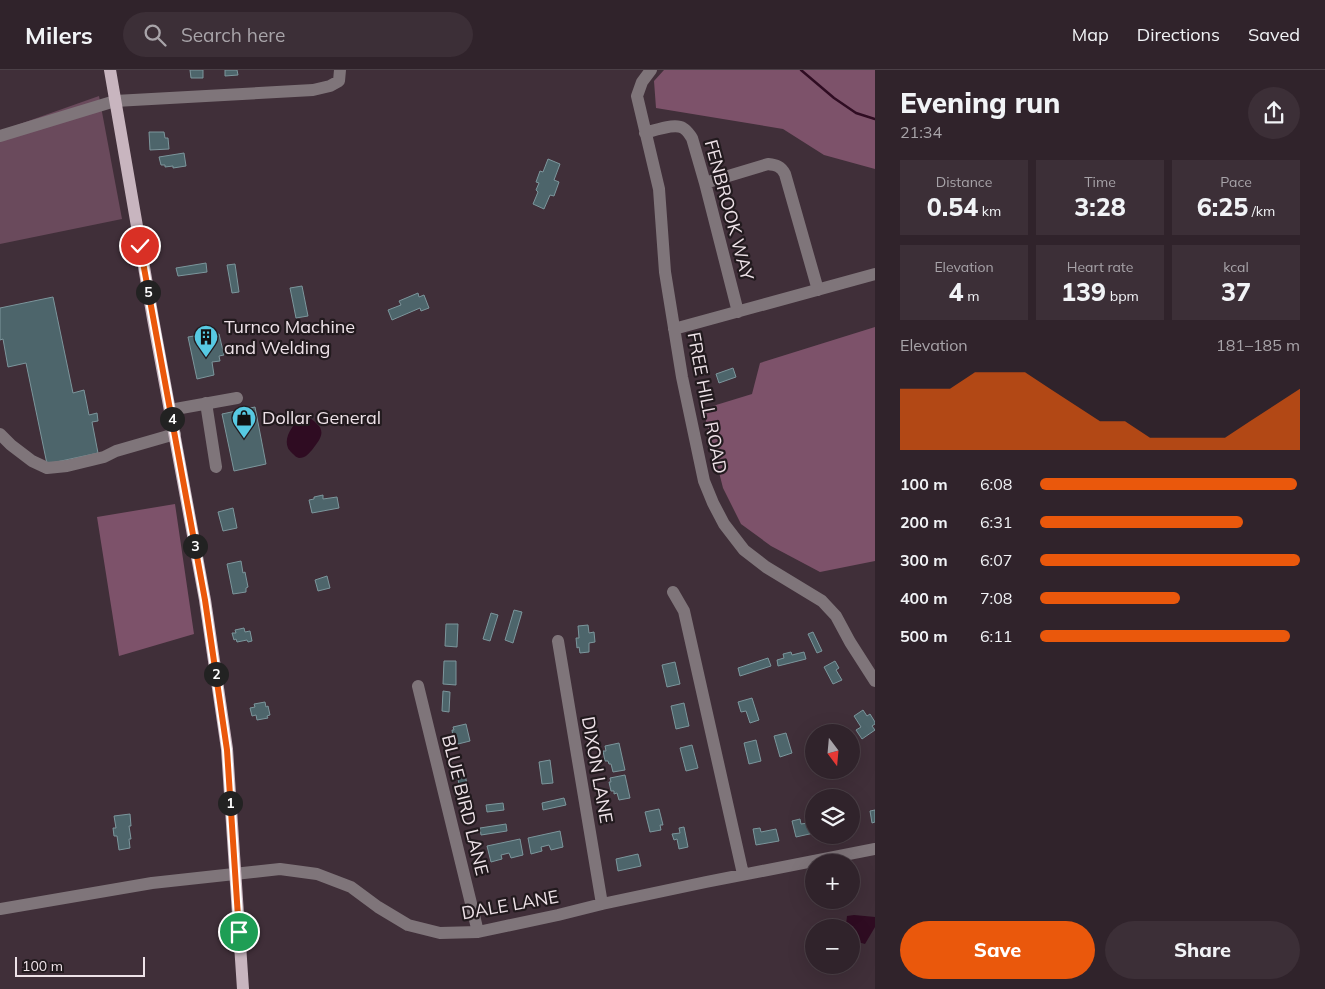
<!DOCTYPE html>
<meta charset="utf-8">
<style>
body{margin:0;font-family:Mulish,sans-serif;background:#3c2f37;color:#f1f3f6;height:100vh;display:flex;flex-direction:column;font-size:19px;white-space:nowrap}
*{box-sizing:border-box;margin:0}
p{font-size:16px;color:#a8a4a9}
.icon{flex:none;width:28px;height:28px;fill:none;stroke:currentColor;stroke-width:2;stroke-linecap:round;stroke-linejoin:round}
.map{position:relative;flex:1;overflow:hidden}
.details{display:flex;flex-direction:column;background:#30232b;width:450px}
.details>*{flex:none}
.needle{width:32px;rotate:164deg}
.fabs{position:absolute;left:805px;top:654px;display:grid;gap:10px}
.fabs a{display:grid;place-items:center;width:55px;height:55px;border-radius:50%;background:#30232b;box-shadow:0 5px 20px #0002,0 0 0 1px #4b4047;font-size:25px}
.scale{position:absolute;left:15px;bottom:12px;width:130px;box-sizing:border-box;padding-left:5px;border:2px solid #eee2e8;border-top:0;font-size:14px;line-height:18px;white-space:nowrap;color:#eee2e8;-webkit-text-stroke:4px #221a1e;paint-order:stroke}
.pin{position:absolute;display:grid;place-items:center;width:42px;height:42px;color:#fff;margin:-21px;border:2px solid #fff;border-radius:50%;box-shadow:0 1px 5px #0007}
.km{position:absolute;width:25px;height:25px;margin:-12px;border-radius:50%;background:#222;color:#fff;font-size:14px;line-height:25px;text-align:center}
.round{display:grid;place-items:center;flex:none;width:52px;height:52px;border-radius:26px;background:#3c2f37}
.overview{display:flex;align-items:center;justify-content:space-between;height:85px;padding:0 25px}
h1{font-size:28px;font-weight:800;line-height:38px}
.metrics{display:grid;grid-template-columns:repeat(3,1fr);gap:8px;height:85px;padding:5px 25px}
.metrics div{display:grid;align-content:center;border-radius:0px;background:#3c2f37;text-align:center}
.metrics b{font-size:25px;font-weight:800}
.metrics small{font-size:14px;font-weight:400}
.metrics p{font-size:14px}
.chart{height:140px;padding:10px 25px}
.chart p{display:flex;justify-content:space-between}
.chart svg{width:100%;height:90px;margin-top:5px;fill:#ea580c;opacity:.7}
.button{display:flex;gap:10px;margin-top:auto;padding:10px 25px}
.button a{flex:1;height:58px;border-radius:30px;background:#ea580c;color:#fff;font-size:20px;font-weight:800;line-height:58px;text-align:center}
.button a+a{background:#3c2f37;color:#f1f3f6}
ul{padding:0 25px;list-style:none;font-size:16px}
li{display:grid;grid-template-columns:80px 60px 1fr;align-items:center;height:38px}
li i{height:12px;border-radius:6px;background:#ea580c}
header{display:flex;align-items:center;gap:30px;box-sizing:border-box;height:70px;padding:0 25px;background:#30232b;border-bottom:1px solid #4b4047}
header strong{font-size:24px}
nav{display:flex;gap:28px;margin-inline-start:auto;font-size:18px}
.search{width:350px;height:45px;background:#3c2f37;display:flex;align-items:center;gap:12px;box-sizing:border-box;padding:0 18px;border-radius:28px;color:#a8a4a9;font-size:19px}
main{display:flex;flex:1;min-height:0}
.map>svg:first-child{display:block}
.green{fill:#6a4a5c}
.forest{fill:#7d526a}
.water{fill:#2f0c22}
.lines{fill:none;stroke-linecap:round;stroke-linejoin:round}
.stream{stroke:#2f0c22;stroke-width:2.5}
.building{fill:#4d656b;stroke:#7c969c}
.minor{stroke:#7f757a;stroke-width:12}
.major{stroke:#c8b5bf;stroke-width:12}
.route-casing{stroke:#fff;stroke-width:10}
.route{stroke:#ea580c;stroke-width:6}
.labels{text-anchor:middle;stroke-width:4.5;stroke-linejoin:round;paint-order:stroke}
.street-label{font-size:18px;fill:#eee2e8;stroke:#221a1e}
.poi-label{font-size:18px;fill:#eee2e8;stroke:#221a1e;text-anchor:start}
</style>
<header>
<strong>Milers</strong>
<div class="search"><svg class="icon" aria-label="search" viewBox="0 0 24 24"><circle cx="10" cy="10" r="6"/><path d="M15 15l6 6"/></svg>Search here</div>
<nav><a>Map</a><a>Directions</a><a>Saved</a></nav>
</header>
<main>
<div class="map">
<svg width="875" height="919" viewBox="0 0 875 919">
<rect width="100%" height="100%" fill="#402f39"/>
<path class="green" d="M99,26L122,149L0,174V61Z"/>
<path class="forest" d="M664,0H875V99L824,85L783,59L656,38L654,11Z
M875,257V491L820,502L771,476L741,454L723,418L703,339L752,324L760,293Z
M175,434L194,564L119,586L97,447Z"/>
<path class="water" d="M302,347C309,347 312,349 316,353C327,362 319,371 312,380C308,384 306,388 299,388C296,387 295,386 293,384C292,383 288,379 288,378C283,367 294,353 302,347Z
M854,845L875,847V857L865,874L851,870V858L844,857L846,855L847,846Z"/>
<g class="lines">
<path class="stream" d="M801,0L834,28L856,43L875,49"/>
</g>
<path class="building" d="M190,0H203V8H191Z
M225,0H237L238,5L225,6Z
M149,62H164L165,68H168L169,79L150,80Z
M184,83L186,96L173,98V96L165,97V95H161L159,87Z
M548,89L560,94L554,110L559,112L554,126L550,125L544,139L533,134L538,122L536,120L539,113L536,112L540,101L543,102Z
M206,193L207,202L178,206L176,198Z
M235,194L239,222L232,223L227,195Z
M302,216L308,246L296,248L290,218Z
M418,223L419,227L424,225L429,238L421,241L420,238L392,250L388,240L401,235L399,231Z
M53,227L73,323L84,320L89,345L97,343L98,351L92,352L98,383L47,394L26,293L8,297L3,269L0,270V238Z
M206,264V266L219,264L224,285L219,286L220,291L212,292L214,305L197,309L188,267Z
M733,298L736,307L719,313L716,304Z
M255,337L266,394L234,401L222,344Z
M323,425V429L337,427L339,438L312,443L309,430L314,429V427Z
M233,438L237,458L223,461L218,442Z
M241,491L243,503L245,502L248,517L246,518V522L233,524L227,494Z
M327,506L330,518L318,521L315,510Z
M514,540L522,542L513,573L505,570Z
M491,543L498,545L490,571L483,569Z
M446,554H458L457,577L445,576Z
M588,555L589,563L594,562L595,572L589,573V582L580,583L579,577L577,578L576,568H579L578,556Z
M244,558L245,562L250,561L252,571L248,572L247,570L237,572L236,569L234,570L232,563H236L235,560Z
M813,562L822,581L817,583L808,564Z
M791,582L792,585L804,582L806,589L778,596L777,590L784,588L783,584Z
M768,588L771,596L740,606L738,598Z
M444,591H456V615L443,614Z
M835,591L839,598L836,600L842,610L833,614L824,597Z
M675,592L680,614L667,617L662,595Z
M443,621L450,622L449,642L442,641Z
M752,628L759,650L750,653L746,641L741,642L738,632Z
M265,632L266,637L268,636L270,645L267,646L268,648L257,650L256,645L252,646L250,638L255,637L254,634Z
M684,633L689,656L676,659L671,636Z
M863,640L867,646L870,644L875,652V654L872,656L875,660L862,669L856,660L861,657L854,646Z
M466,654L470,671L458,674L456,667H453L452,660H454L453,657Z
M786,663L792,683L780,687L774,666Z
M756,670L761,691L749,694L744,673Z
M619,673L625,700L613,702L611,694H609L608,691H605L603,681H606L605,676Z
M692,675L698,698L686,701L680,678Z
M550,690L553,713L542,714L539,692Z
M463,695L469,724L462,726L455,697Z
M625,705L630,728L619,730L617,723L614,724V721H611L609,712H611L610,708Z
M564,728L566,735L543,740L542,733Z
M503,733L504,740L487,742L486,735Z
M659,739L663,755H660L661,760L650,762L645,742Z
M875,740V752L872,753L870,741Z
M854,743L856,755L851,756V744Z
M130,744L131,756H129L131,769H129L130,778L119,780L117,766H114L113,758H116L114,746Z
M800,749L801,754L814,752V763L796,767L792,751Z
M506,754L507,761L481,765L480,758Z
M684,757L688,777L679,779L677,769L674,770L672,764L680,763L679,758Z
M760,758L761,762L776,759L779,771L756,775L753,759Z
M560,761L563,777L551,780L549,775L541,777L542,781L531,784L528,768Z
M520,769L523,785L511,788L509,783L501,785L502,789L491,792L487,776Z
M638,784L641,796L618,801L616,789Z"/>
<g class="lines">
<path class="minor" d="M651,0L642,12L637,26L659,119L665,202L682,307L704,411L713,433L724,454L744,480L766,497L822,531L836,546L850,572L875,611
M645,63C655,60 675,53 683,58C687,60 689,64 692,68L705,113L738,242
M0,66L115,31L313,20L330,16L339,11L340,0
M705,113L768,94C776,95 781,96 785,104L818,220
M674,259L875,204
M206,333L216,397
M170,340L237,328
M0,364L11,375L32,391L47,398L67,396L104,387L116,381L175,364
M673,522L684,541L743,804
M558,571L602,834
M418,616L478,862
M0,839L152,813L280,799L317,804L351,817L378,837L408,855L440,863L478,862L558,845L602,834L706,812L875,779"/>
<path class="major" d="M110,0L153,249L205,530L227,679L243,919"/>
</g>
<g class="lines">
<defs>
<path id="route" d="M140,176L205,530L227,680L239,862"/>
</defs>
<use href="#route" class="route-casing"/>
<use href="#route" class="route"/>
</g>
<defs>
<symbol id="building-pin" viewBox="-11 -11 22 30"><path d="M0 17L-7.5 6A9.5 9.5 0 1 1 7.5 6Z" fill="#57c9e2" stroke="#221a1e"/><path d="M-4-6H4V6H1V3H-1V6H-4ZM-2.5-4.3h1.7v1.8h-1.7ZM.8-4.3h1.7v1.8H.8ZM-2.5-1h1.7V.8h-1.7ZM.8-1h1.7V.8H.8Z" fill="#111"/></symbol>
<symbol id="shop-pin" viewBox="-11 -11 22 30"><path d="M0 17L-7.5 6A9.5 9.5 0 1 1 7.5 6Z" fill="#57c9e2" stroke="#221a1e"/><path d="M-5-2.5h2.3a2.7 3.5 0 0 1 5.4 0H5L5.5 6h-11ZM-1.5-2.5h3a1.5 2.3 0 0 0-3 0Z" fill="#111"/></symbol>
</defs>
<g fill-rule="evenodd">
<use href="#building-pin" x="192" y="253" width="28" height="38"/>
<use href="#shop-pin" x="230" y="334" width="28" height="38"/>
</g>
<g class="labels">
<g class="street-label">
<text transform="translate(729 140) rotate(75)" y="6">FENBROOK WAY</text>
<text transform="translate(707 333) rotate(79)" y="6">FREE HILL ROAD</text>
<text transform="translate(597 700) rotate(80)" y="6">DIXON LANE</text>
<text transform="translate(465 735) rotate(76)" y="6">BLUE BIRD LANE</text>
<text transform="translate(510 835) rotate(-10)" y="6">DALE LANE</text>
</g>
<g class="poi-label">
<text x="224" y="263">Turnco Machine<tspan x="224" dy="21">and Welding</tspan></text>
<text x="262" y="354">Dollar General</text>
</g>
</g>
</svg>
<div class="fabs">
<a><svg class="needle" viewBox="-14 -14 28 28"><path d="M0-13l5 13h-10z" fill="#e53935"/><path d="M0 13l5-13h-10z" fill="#a8a4a9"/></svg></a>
<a><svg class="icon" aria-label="layers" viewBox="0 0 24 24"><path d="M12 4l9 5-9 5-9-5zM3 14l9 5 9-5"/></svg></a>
<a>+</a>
<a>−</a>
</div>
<div class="scale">100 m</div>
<div class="pin" style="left:239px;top:862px;background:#1e9e55"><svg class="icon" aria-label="arrive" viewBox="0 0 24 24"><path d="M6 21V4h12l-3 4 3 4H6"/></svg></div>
<div class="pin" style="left:140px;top:176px;background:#d93025"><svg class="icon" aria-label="check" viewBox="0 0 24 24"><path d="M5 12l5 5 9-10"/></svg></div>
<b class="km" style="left:230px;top:733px">1</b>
<b class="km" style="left:216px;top:604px">2</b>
<b class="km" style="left:195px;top:476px">3</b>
<b class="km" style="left:172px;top:349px">4</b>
<b class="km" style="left:148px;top:222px">5</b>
</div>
<section class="details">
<div class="overview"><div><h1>Evening run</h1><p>21:34</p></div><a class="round"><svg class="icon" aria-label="share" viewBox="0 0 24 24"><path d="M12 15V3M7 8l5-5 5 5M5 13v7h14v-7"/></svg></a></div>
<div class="metrics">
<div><p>Distance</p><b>0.54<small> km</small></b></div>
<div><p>Time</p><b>3:28</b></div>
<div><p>Pace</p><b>6:25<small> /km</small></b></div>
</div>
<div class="metrics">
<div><p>Elevation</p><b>4<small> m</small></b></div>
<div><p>Heart rate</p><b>139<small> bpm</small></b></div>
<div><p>kcal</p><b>37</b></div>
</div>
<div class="chart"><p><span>Elevation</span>181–185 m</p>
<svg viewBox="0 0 160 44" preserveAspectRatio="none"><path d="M0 44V14L10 14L20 14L30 6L40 6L50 6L60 14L70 22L80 30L90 30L100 38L110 38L120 38L130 38L140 30L150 22L160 14V44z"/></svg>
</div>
<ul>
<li><b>100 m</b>6:08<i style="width:99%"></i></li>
<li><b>200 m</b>6:31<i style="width:78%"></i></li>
<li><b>300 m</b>6:07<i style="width:100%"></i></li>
<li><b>400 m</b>7:08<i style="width:54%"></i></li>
<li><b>500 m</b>6:11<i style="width:96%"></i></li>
</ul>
<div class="button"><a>Save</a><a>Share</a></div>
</section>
</main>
